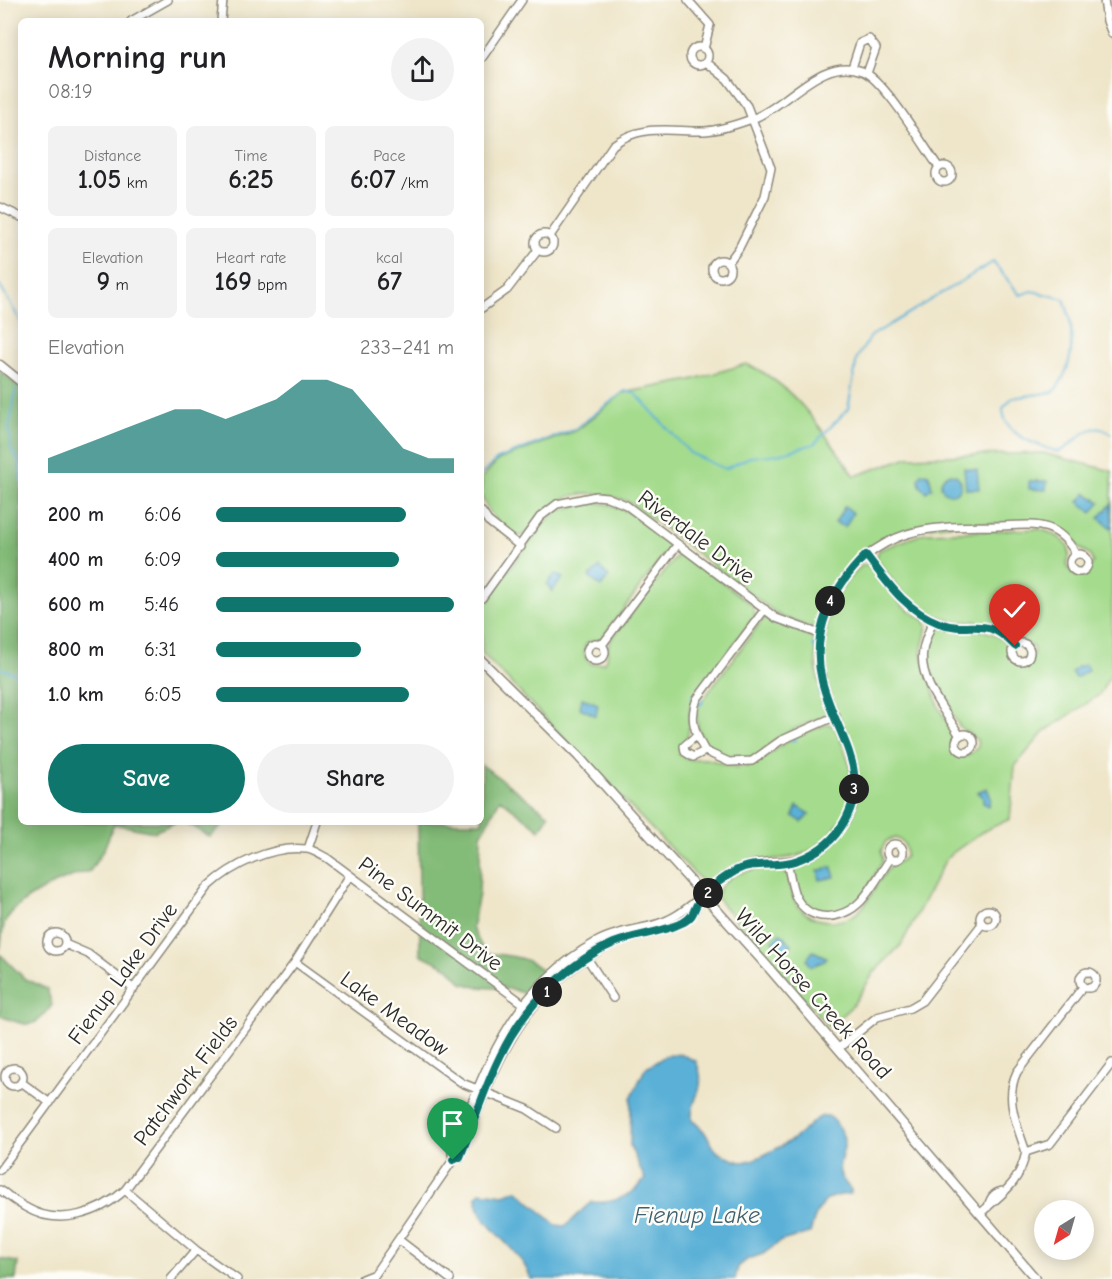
<!DOCTYPE html>
<meta charset="utf-8">
<style>
body{margin:0;font-family:"Comic Neue",sans-serif;background:#f2f2f2;color:#202124;height:100vh;display:flex;flex-direction:column;font-size:22px;white-space:nowrap}
*{box-sizing:border-box;margin:0}
p{font-size:20px;color:#757577}
.icon{flex:none;width:33px;height:33px;fill:none;stroke:currentColor;stroke-width:2;stroke-linecap:round;stroke-linejoin:round}
.map{position:relative;flex:1;overflow:hidden}
.sheet{position:absolute;left:18px;top:18px;width:466px;height:807px;display:flex;flex-direction:column;background:#fff;border-radius:9px;box-shadow:0 3px 15px #0003}
.sheet>*{flex:none}
.needle{width:39px;rotate:217deg}
.controls{position:absolute;left:1034px;top:1200px;display:grid;gap:12px}
.controls a{display:grid;place-items:center;width:60px;height:60px;border-radius:50%;background:#fff;box-shadow:0 3px 15px #0003;font-size:30px}
.pin{position:absolute;display:grid;place-items:center;width:51px;height:51px;color:#fff;margin:-62px -26px;border-radius:50% 50% 50% 0;rotate:-45deg;box-shadow:0 0 6px #0007}
.pin .icon{rotate:45deg}
.km{position:absolute;width:30px;height:30px;margin:-15px;border-radius:50%;background:#222;color:#fff;font-size:16px;line-height:30px;text-align:center}
.round{display:grid;place-items:center;flex:none;width:63px;height:63px;border-radius:32px;background:#f2f2f2}
.headline{display:flex;align-items:center;justify-content:space-between;height:102px;padding:0 30px}
h1{font-size:33px;font-weight:700;line-height:45px}
.metrics{display:grid;grid-template-columns:repeat(3,1fr);gap:9px;height:102px;padding:6px 30px}
.metrics div{display:grid;align-content:center;border-radius:9px;background:#f2f2f2;text-align:center}
.metrics b{font-size:26px;font-weight:700}
.metrics small{font-size:16px;font-weight:400}
.metrics p{font-size:16px}
.chart{height:168px;padding:12px 30px}
.chart p{display:flex;justify-content:space-between}
.chart svg{width:100%;height:108px;margin-top:6px;fill:#0f766e;opacity:.7}
.button{display:flex;gap:12px;margin-top:auto;padding:12px 30px}
.button a{flex:1;height:69px;border-radius:36px;background:#0f766e;color:#fff;font-size:24px;font-weight:700;line-height:69px;text-align:center}
.button a+a{background:#f2f2f2;color:#202124}
ul{padding:0 30px;list-style:none;font-size:20px}
li{display:grid;grid-template-columns:96px 72px 1fr;align-items:center;height:45px}
li i{height:15px;border-radius:8px;background:#0f766e}
.map>svg:first-child{display:block}
.green{fill:#a4db8c;stroke:#68835c;stroke-width:1.5}
.forest{fill:#83bb78;stroke:#577352;stroke-width:1.5}
.water{fill:#5ab0d7;stroke:#426e81;stroke-width:1.5}
.lines{fill:none;stroke-linecap:round;stroke-linejoin:round}
.stream{stroke:#5ab0d7;stroke-width:2}
.minor-casing{stroke:#8d887a;stroke-width:10}
.major-casing{stroke:#8d887a;stroke-width:11}
.minor{stroke:#fff;stroke-width:7}
.major{stroke:#fff;stroke-width:8}
.route-casing{stroke:#fff;stroke-width:12}
.route{stroke:#0f766e;stroke-width:8}
.labels{text-anchor:middle;stroke-width:5;stroke-linejoin:round;paint-order:stroke}
.street-label{font-size:22px;fill:#2b2b2b;stroke:#fdfcf7}
.water-label{font-size:24px;font-style:italic;fill:#3e6070;stroke:#fdfcf7}
</style>
<div class="map">
<svg width="1112" height="1279" viewBox="0 0 1112 1279">
<rect width="100%" height="100%" fill="#fdfcf7"/>
<filter id="ink" filterUnits="userSpaceOnUse"><feTurbulence type="fractalNoise" baseFrequency=".0167" numOctaves="2"/><feDisplacementMap in="SourceGraphic" scale="12" xChannelSelector="R" yChannelSelector="G"/><feConvolveMatrix kernelMatrix="1 2 1 2 8 2 1 2 1" color-interpolation-filters="sRGB"/></filter>
<filter id="wash" filterUnits="userSpaceOnUse"><feTurbulence type="fractalNoise" baseFrequency=".008" numOctaves="4" result="noise"/><feDisplacementMap in="SourceGraphic" scale="24" xChannelSelector="R" yChannelSelector="G"/><feGaussianBlur stdDeviation="1.35" result="paint"/><feColorMatrix in="noise" values="0 0 0 0 0 0 0 0 0 0 0 0 0 0 0 0 0 1.4 0 .05"/><feComposite in="paint" operator="in"/></filter>
<g filter="url(#wash)">
<rect width="100%" height="100%" fill="#efe6ca"/>
<path class="green" d="M746,364C794,383 825,435 855,476L908,457L1043,453L1112,471V672L1099,695L1044,732L1015,766L1010,819L982,832L947,857L901,945L875,971L853,1005L829,1027L716,897C725,870 757,868 780,868C793,875 789,894 797,905C813,925 845,927 862,908C872,896 878,881 888,869C893,863 901,863 906,856C907,846 904,841 895,838L886,841L881,851L883,861C874,874 864,900 851,907C820,924 789,899 796,866C811,854 828,850 840,834C887,772 832,728 824,667C821,649 825,630 830,613C837,594 847,577 863,565H869L903,606L924,620L927,626L921,653L939,708L952,731V747L956,754L968,756L978,747L977,740L960,727L934,685L928,657L934,630C953,620 992,630 1008,643L1009,656L1017,665L1029,663L1034,653L1033,647L992,624L973,621L955,622L925,612L908,600L876,559L879,550L925,533L1039,529C1056,534 1076,543 1067,563C1069,573 1077,578 1087,573L1093,562L1089,554L1081,549L1069,535L1050,523L957,524L909,529L870,548L850,565L830,593L818,623L812,628L780,616L629,502C607,493 576,488 556,504C543,513 534,528 521,536C506,535 487,511 482,497C481,491 482,484 482,478L498,460L577,430L623,393L691,380Z
M591,502C623,503 643,521 667,540L669,548L602,638L587,643C582,651 584,659 592,664L603,663L607,658L609,642L679,553L687,555L753,606L755,616L697,693L690,709L688,735L680,750C686,766 694,757 706,759C717,760 726,767 737,767C758,769 769,752 785,743C798,735 814,729 828,724L835,727C843,744 850,761 852,780C855,809 830,843 803,854C788,860 774,858 758,861C743,864 726,877 712,884L702,881L482,653V605L545,522L559,510Z
M769,618L814,638L817,674L827,711L824,716C810,723 794,728 782,736C773,741 765,751 756,756C740,764 717,758 706,744C697,732 695,720 699,705L763,619Z"/>
<path class="forest" d="M0,371L21,389V822H176L154,832L114,824L104,849L90,871C65,877 17,898 5,922C2,929 2,942 0,950Z
M482,765L549,815L540,830L500,799L481,835L479,894L472,928L485,953C514,956 537,956 552,984L543,1001L512,989L476,987L462,983L449,968L420,954L418,822H482Z
M185,822H225L210,837Z
M0,954L25,979L47,989L52,1005C33,1031 29,1026 0,1016Z
M0,1259L18,1262L16,1279H0Z"/>
<path class="water" d="M964,468L977,470L979,489H966Z
M922,473L929,474L932,488L926,492L920,486L919,479Z
M941 484a10 10 0 1 1 20 0a10 10 0 1 1-20 0Z
M1029,481H1047L1046,490L1029,489Z
M1086,493L1100,502L1092,513L1079,502Z
M1111,504L1112,526L1111,528L1099,518Z
M845,506L853,513L845,527L835,523Z
M600,567L609,577L601,587L589,577Z
M555,574L563,578L552,592L547,584Z
M1085,665L1089,670L1076,678L1071,673L1077,667Z
M582,698L598,704L596,716L580,708Z
M987,788L991,798L989,806L983,803V798L977,792Z
M797,806L810,814L802,822L793,816Z
M832,867L835,877L820,880L818,871Z
M780,933L792,944L786,953L773,941Z
M813,951L826,957L825,961L812,966L809,964L807,959Z
M680,1054L696,1061C709,1091 690,1095 692,1120C696,1124 702,1128 705,1133C713,1143 711,1150 725,1156C730,1158 738,1162 743,1162C758,1160 780,1147 793,1139C816,1123 827,1095 845,1141C842,1165 831,1168 851,1190L850,1194C821,1195 817,1209 810,1233L781,1241L763,1254L748,1259L738,1267L735,1279H531C520,1245 475,1226 477,1196L481,1192L504,1195L517,1190L556,1225L565,1226C576,1219 581,1209 592,1202C612,1204 633,1196 645,1179L630,1146L631,1098L645,1069L665,1056Z"/>
<g class="lines">
<path class="stream" d="M0,286L21,322
M16,389L9,428L11,449L19,461L21,482
M482,474L497,459L575,429L625,391L636,394L690,453L725,469L750,457L779,454L814,444L848,409L857,358L871,336L993,262L1020,295L1032,291L1064,299C1075,328 1076,367 1053,392L1012,398L1003,408C1003,435 1036,445 1058,452C1075,448 1086,416 1112,434
M773,620L776,622L775,624L772,622Z
M813,644H816L815,648L813,647Z
M0,668L21,676
M821,691L822,694L820,695L819,692Z
M693,695L695,696L693,699L692,698Z
M701,700L703,702L701,705L699,704Z
M795,738L796,740L793,741L792,739Z"/>
</g>
</g>
<g filter="url(#ink)">
<g class="lines">
<defs>
<path id="minor" d="M688,0L710,25L704,49
M1104,0L1107,21L1112,34
M131,21L168,0
M221,21L223,0
M690 56a9 9 0 1 1 18 0a9 9 0 1 1-18 0Z
M482,58L522,0
M706,62L727,79L747,106L771,168L765,196L739,248L728,263
M852,68L860,43L869,39L876,48L867,73
M936 174a8 8 0 1 1 16 0a8 8 0 1 1-16 0Z
M0,207L21,217
M535 243a9 9 0 1 1 18 0a9 9 0 1 1-18 0Z
M550,236L613,145C641,123 672,132 705,131C720,130 735,125 749,120C787,108 820,55 862,71C884,79 923,145 938,166
M712 269a9 9 0 1 1 18 0a9 9 0 1 1-18 0Z
M482,308L507,290L538,250
M482,512L488,521L521,547
M1070 563a9 9 0 1 1 18 0a9 9 0 1 1-18 0Z
M866,555C887,582 905,610 939,623C973,635 983,613 1015,646
M482,598L540,517L557,504L596,496L607,497L626,505L776,618L820,634
M765,609L697,699C689,718 695,734 705,751L729,762L752,761L780,741L836,716
M933,620C930,630 924,641 923,651C918,680 946,712 960,736
M1012 652a9 9 0 1 1 18 0a9 9 0 1 1-18 0Z
M587 652a9 9 0 1 1 18 0a9 9 0 1 1-18 0Z
M602,645L678,544
M956 743a9 9 0 1 1 18 0a9 9 0 1 1-18 0Z
M696,736L684,746L685,752L693,757L705,751
M887 852a8 8 0 1 1 16 0a8 8 0 1 1-16 0Z
M308,849L317,822
M787,863C790,873 791,885 795,895C808,924 842,921 861,901C872,889 881,872 890,859
M697,903C694,932 634,933 612,944C599,950 585,959 573,968C508,1018 489,1084 460,1157L453,1160L452,1153C486,1067 510,990 596,942C621,928 654,930 677,915C699,902 717,878 741,868C773,855 799,872 831,840C884,786 835,737 822,681C807,618 847,553 907,534C936,525 968,527 998,526C1033,525 1056,519 1076,554
M980 918a8 8 0 1 1 16 0a8 8 0 1 1-16 0Z
M47 942a9 9 0 1 1 18 0a9 9 0 1 1-18 0Z
M65,944L88,954L134,989
M585,955L613,998
M295,962L462,1083L527,1109L556,1128
M1080 980a8 8 0 1 1 16 0a8 8 0 1 1-16 0Z
M840,1047L877,1017L910,1008L922,1001L982,924
M5 1077a9 9 0 1 1 18 0a9 9 0 1 1-18 0Z
M21,1082L50,1103
M1026,1152C1017,1125 1004,1099 1017,1072L1083,987
M0,1170L208,887C232,865 272,845 306,849C313,849 320,855 327,858L525,1005
M0,1190C9,1196 17,1203 27,1208C59,1227 100,1213 125,1190L295,962L350,875
M125,1190L196,1250L237,1279
M988,1207C990,1198 995,1191 1005,1191
M981,1213C1003,1192 1019,1185 1026,1152L1050,1144L1112,1063
M399,1240L450,1279
M171,1279L196,1250
M362,1279L372,1275
M371,1279L453,1160"/>
<path id="major" d="M0,365L21,382
M482,661L578,756L768,967L1036,1279"/>
</defs>
<use href="#minor" class="minor-casing"/>
<use href="#major" class="major-casing"/>
<use href="#minor" class="minor"/>
<use href="#major" class="major"/>
</g>
</g>
<g class="lines" filter="url(#ink)">
<defs>
<path id="route" d="M453,1160L460,1157C476,1117 489,1073 511,1036C533,999 574,959 614,943C636,934 662,933 684,922C695,916 693,909 699,901C707,889 725,877 737,870C752,862 770,866 786,863C804,860 825,848 836,834C880,777 835,736 822,681C810,632 832,588 866,555C887,582 905,610 939,623C973,635 983,613 1015,646"/>
</defs>
<use href="#route" class="route-casing"/>
<use href="#route" class="route"/>
</g>
<g class="labels">
<g class="street-label">
<text transform="translate(697 536) rotate(37)" y="8">Riverdale Drive</text>
<text transform="translate(431 913) rotate(37)" y="8">Pine Summit Drive</text>
<text transform="translate(122 973) rotate(-54)" y="8">Fienup Lake Drive</text>
<text transform="translate(814 993) rotate(48)" y="8">Wild Horse Creek Road</text>
<text transform="translate(395 1013) rotate(36)" y="8">Lake Meadow</text>
<text transform="translate(185 1080) rotate(-53)" y="8">Patchwork Fields</text>
</g>
<g class="water-label">
<text x="697" y="1223">Fienup Lake</text>
</g>
</g>
</svg>
<div class="controls">
<a><svg class="needle" viewBox="-14 -14 28 28"><path d="M0-13l5 13h-10z" fill="#e53935"/><path d="M0 13l5-13h-10z" fill="#757577"/></svg></a>
</div>
<div class="pin" style="left:453px;top:1160px;background:#1e9e55"><svg class="icon" aria-label="arrive" viewBox="0 0 24 24"><path d="M6 21V4h12l-3 4 3 4H6"/></svg></div>
<div class="pin" style="left:1015px;top:646px;background:#d93025"><svg class="icon" aria-label="check" viewBox="0 0 24 24"><path d="M5 12l5 5 9-10"/></svg></div>
<b class="km" style="left:547px;top:992px">1</b>
<b class="km" style="left:708px;top:893px">2</b>
<b class="km" style="left:854px;top:789px">3</b>
<b class="km" style="left:830px;top:601px">4</b>
<section class="sheet">
<div class="headline"><div><h1>Morning run</h1><p>08:19</p></div><a class="round"><svg class="icon" aria-label="share" viewBox="0 0 24 24"><path d="M12 15V3M7 8l5-5 5 5M5 13v7h14v-7"/></svg></a></div>
<div class="metrics">
<div><p>Distance</p><b>1.05<small> km</small></b></div>
<div><p>Time</p><b>6:25</b></div>
<div><p>Pace</p><b>6:07<small> /km</small></b></div>
</div>
<div class="metrics">
<div><p>Elevation</p><b>9<small> m</small></b></div>
<div><p>Heart rate</p><b>169<small> bpm</small></b></div>
<div><p>kcal</p><b>67</b></div>
</div>
<div class="chart"><p><span>Elevation</span>233–241 m</p>
<svg viewBox="0 0 160 44" preserveAspectRatio="none"><path d="M0 44V38L10 34L20 30L30 26L40 22L50 18L60 18L70 22L80 18L90 14L100 6L110 6L120 10L130 22L140 34L150 38L160 38V44z"/></svg>
</div>
<ul>
<li><b>200 m</b>6:06<i style="width:80%"></i></li>
<li><b>400 m</b>6:09<i style="width:77%"></i></li>
<li><b>600 m</b>5:46<i style="width:100%"></i></li>
<li><b>800 m</b>6:31<i style="width:61%"></i></li>
<li><b>1.0 km</b>6:05<i style="width:81%"></i></li>
</ul>
<div class="button"><a>Save</a><a>Share</a></div>
</section>
</div>
